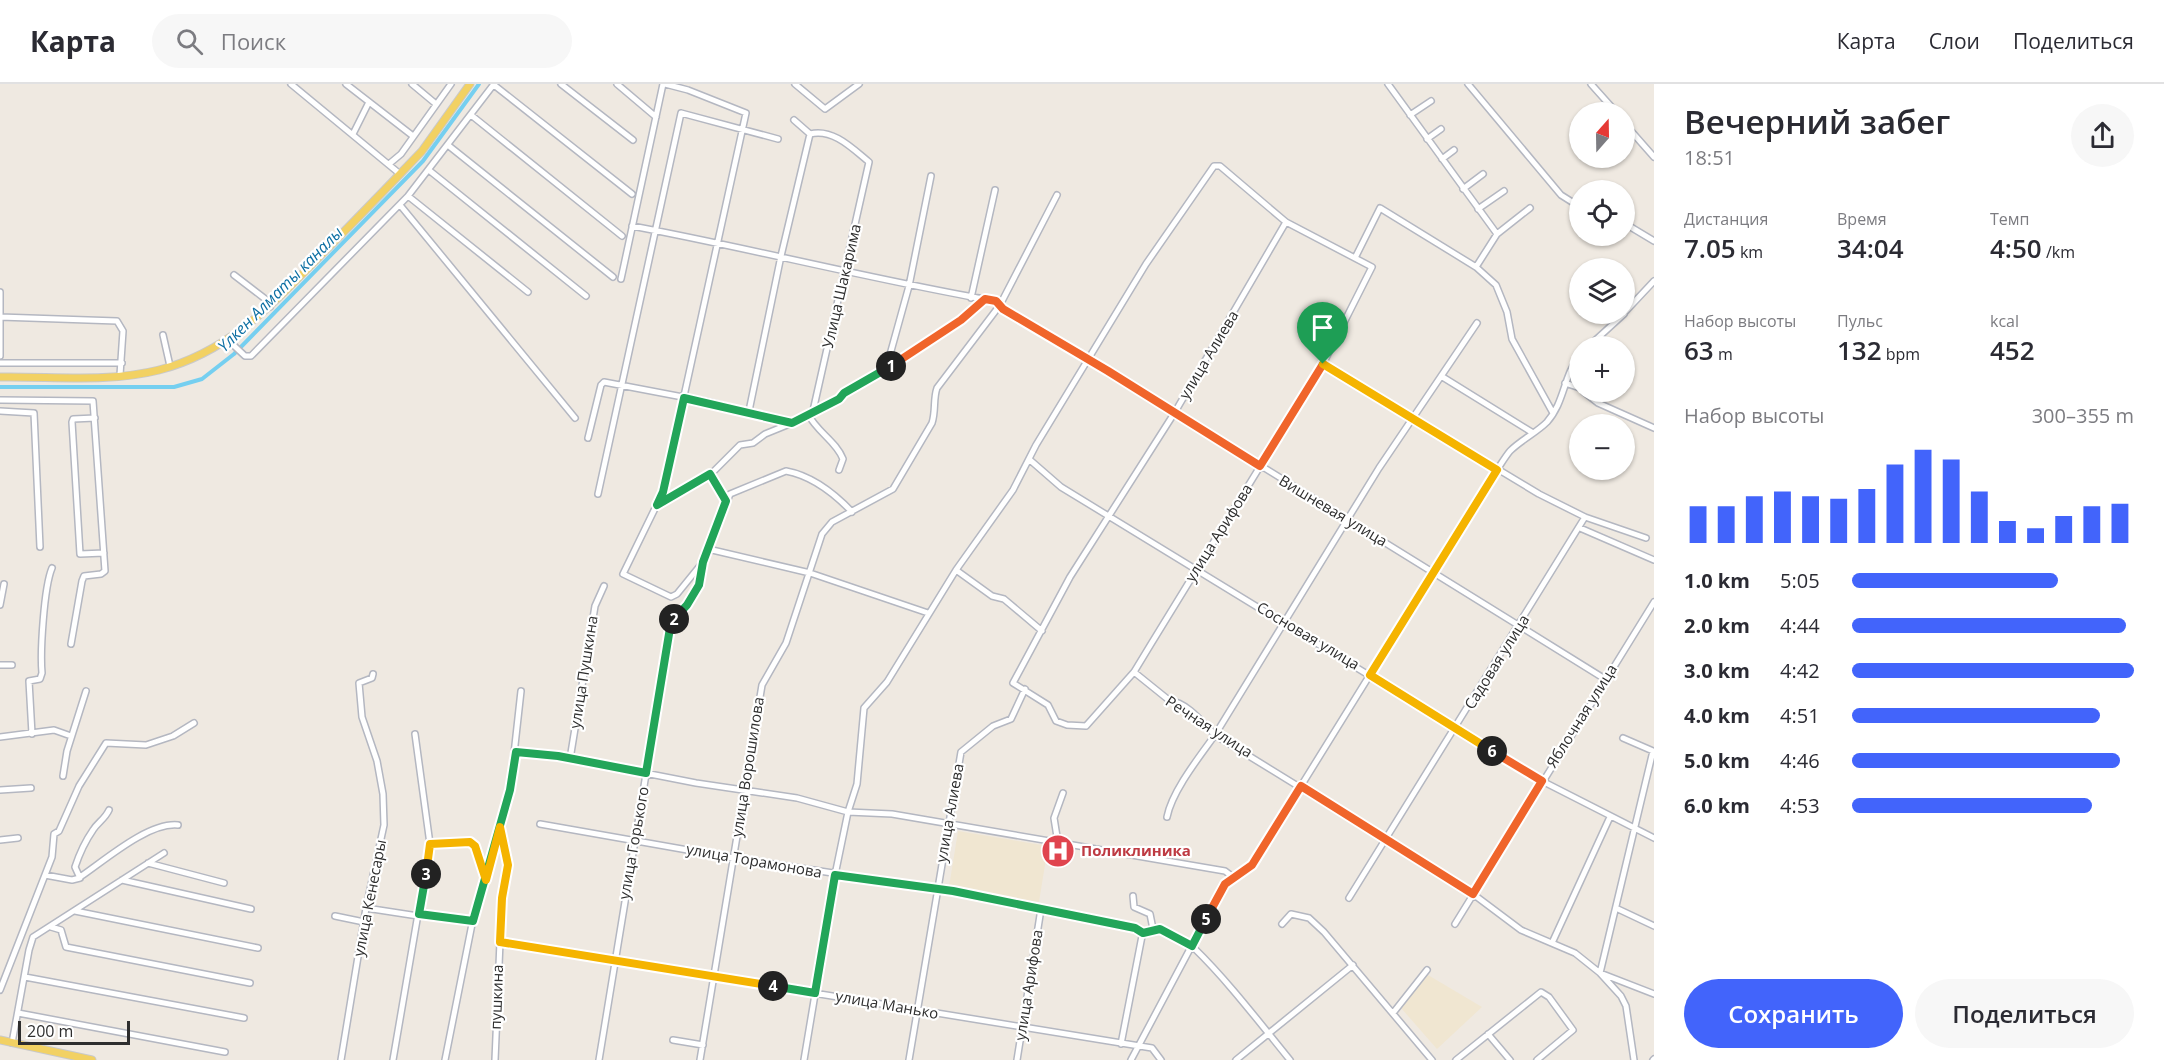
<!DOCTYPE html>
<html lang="ru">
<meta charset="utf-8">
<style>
body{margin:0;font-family:"Open Sans",sans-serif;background:#f7f7f7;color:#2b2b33;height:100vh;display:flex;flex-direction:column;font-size:22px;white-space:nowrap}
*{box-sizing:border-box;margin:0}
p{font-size:20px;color:#7c7c81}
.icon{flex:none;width:33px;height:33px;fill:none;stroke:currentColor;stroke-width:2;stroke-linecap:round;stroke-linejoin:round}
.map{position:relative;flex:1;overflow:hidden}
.details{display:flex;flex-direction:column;background:#fff;width:510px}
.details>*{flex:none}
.needle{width:39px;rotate:20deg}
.tools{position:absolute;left:1569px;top:18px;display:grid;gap:12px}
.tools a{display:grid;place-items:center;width:66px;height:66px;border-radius:50%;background:#fff;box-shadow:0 2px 4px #0004;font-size:30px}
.scale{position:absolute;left:18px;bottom:15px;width:112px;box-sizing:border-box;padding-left:6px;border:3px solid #2e2e2e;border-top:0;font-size:16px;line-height:21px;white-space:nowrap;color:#2e2e2e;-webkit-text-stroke:4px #fff;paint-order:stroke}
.pin{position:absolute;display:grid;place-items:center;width:51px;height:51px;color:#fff;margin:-62px -26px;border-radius:50% 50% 50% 0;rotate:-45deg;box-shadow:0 0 6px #0007}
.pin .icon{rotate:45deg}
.km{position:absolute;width:30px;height:30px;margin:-15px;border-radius:50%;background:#222;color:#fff;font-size:16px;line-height:30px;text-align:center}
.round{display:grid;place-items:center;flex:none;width:63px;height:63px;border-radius:32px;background:#f7f7f7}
.headline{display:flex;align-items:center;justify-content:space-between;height:102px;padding:0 30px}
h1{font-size:33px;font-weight:600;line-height:45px}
.figures{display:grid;grid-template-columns:repeat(3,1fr);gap:9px;height:102px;padding:6px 30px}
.figures div{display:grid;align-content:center}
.figures b{font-size:26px;font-weight:600}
.figures small{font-size:16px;font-weight:400}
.figures p{font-size:16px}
.chart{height:168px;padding:12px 30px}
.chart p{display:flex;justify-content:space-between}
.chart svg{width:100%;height:108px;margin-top:6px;stroke:#4264fb;stroke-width:6}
.button{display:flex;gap:12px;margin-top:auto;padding:12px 30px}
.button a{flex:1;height:69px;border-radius:36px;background:#4264fb;color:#fff;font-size:24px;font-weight:600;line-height:69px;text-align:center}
.button a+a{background:#f7f7f7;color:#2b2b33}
ul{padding:0 30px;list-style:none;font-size:20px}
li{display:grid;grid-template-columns:96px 72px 1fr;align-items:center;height:45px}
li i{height:15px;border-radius:8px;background:#4264fb}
header{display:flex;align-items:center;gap:36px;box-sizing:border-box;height:84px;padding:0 30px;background:#fff;border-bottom:2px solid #e1e1e2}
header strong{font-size:28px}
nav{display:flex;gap:33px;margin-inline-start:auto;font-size:21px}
.search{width:420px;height:54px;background:#f7f7f7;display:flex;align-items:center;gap:15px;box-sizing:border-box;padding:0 21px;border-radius:33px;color:#7c7c81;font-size:22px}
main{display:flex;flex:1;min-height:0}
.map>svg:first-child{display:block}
.education{fill:#f0e6d1}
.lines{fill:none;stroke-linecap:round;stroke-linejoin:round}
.canal{stroke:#75cff0;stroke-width:4}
.minor-casing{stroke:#b4b7c1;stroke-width:8}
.major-casing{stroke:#c9c9c9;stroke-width:9}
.minor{stroke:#fff;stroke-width:5}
.major{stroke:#f2d163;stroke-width:7}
.split-1-casing{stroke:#fff;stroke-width:12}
.split-2-casing{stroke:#fff;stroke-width:12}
.split-3-casing{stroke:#fff;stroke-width:12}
.split-4-casing{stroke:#fff;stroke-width:12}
.split-5-casing{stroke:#fff;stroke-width:12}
.split-6-casing{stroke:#fff;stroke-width:12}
.split-7-casing{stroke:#fff;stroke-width:12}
.split-1{stroke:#f0652b;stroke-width:8}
.split-2{stroke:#22a559;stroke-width:8}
.split-3{stroke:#22a559;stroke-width:8}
.split-4{stroke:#f5b400;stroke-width:8}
.split-5{stroke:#22a559;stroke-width:8}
.split-6{stroke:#f0652b;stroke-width:8}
.split-7{stroke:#f5b400;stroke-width:8}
.labels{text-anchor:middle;stroke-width:4.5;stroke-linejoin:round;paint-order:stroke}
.street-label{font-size:15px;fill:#2e2e2e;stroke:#fff}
.health-label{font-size:15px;font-weight:bold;fill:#be3a42;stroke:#fff;text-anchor:start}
.water-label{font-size:16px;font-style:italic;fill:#0d6fa3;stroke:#fff}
</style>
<header>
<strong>Карта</strong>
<div class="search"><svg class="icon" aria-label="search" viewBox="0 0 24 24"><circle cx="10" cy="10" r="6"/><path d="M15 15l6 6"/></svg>Поиск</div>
<nav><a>Карта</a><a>Слои</a><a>Поделиться</a></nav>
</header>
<main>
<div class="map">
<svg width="1654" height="976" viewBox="0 0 1654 976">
<rect width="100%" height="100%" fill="#efe9e1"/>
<path class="education" d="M958,747L1048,762L1039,818L949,803Z
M1428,891L1482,923L1437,965L1401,924Z"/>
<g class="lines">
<path class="canal" d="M0,303H174L202,295L234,270L423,77L479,0"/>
<defs>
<path id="minor" d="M291,0L400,90
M346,0L413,52
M412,0L436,20
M561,0L633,56
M617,0L656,33
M665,0L688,6L746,29L663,408L623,490L671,513L677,510L703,478
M795,0L825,25L859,0
M1388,0L1497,150L1476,183
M1468,0L1561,111L1580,123
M1591,0L1616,28
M494,1L632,110
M471,31L622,152
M1410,31L1431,17
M794,36L810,50
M1624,39L1654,73
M353,50L369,18
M1427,55L1441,45
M449,62L613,193
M1442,75L1454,66
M389,80L401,70L451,0
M430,87L586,212
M1463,105L1483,90
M408,112L528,208
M400,121L575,334
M1478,125L1504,107
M1624,139L1654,157
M632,142C754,165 874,196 995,217L1003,225L1108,287L1605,595
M1497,150L1530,124
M1355,174L1380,124L1476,183L1496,201L1507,228L1512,255L1553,329
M234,191L264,214L270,223
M621,195L663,0
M971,214L995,106
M1624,229L1654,197
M0,233L117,237L123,247L120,291
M163,251L170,282
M229,257L245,272H251L408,112L494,0
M1589,262L1624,230
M0,272V208
M0,279H122
M1323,280L1539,410L1585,433L1646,454
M886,285L961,236L985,215
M1441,292L1533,349
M1565,299L1580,304
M1584,308L1598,319L1654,344
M0,316L93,317L105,487L101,490L84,492L82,497L71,560
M0,327L34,329L40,463
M749,327L781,172L810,50C833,44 853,65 869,78L813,327
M95,334L73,335L72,338L80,470L104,469
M588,354L601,301L604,298L709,318L792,339L808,330
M1030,376L1061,403L1542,697L1654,754
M839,386L843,375C836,357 817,348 808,330L839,315L844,309L886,285L909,202L931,92
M710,391L726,417
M598,410L681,29L778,55
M658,420L710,391L740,361L753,359L765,350L792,339
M1580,444L1654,476
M708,465L810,489L928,529
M956,486L992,512L1004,515L1042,547
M0,521L4,500
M0,581H12
M1134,588L1170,617C1187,618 1203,639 1215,651L1473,810L1521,846L1575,869L1600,889L1621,912L1626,922L1634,976
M32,650L29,597L40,595L42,589C40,568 44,503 52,484
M0,653L54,646L71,652
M1623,654L1653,667L1600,889L1654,910
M516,668L558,672L696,699L797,714L848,728L892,730L1225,787L1233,793
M570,675L595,522L604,502
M63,692L67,667L86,607
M0,706L31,704
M1167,733C1172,707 1200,672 1215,651L1379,384L1477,239
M540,740L733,774L953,807L1135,844L1144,849
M0,756L18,754
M1058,759L1054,734L1063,709
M430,760L470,758L475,762L485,794
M148,779L224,799
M45,791L72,796L80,794L75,783C79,771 86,756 93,746C98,738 105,735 109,726
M80,793C104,777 148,738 178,741
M122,796L251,825
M1133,812L1134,823L1150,830L1153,845
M1349,814L1585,433
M366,824L418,832
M1618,825L1654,842
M75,827L258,864
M419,830L473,837
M335,832L364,838
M1282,840L1291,830L1309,834L1324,848L1432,976
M1455,840L1654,518
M51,843L61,846L66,863L250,899
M500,858L1152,964L1161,976
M1552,859L1610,733
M25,893L244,934
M0,906L52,773L54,750L59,747L79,702L106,659L146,661L173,652L194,639
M18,929L225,968
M1393,929L1427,886
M1488,950L1510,976
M673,956L703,961
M12,959L29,866L33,853L164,769
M1121,960L1142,852C1152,835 1183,854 1194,864C1228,897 1259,938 1290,976
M341,976L366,824L384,741L383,710L377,677L362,633L359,599L372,594L373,590
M393,976L430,760L415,650
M445,976L473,835L510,706L521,607
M495,976L501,834L508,781L501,745
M599,976L670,544L672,537L687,521L699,501L703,478L730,410L786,387C813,392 834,409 852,428
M700,976L762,601L786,559L822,450L832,438L893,405L932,339C936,327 933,315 937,304L1000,221L1057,111
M804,976L835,791L848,728L857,700L864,624L887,598L956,486L1013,406L1036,361L1146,180L1214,82H1220L1286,138L1372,183L1323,280L1151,560L1134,588L1086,642L1067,641L1056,637L1048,621L1013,599L1070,493L1175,328L1286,138
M909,976L961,668L993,642L1011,635L1025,605
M1017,976L1041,825
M1131,976L1225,799L1252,781L1497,386C1501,380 1505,373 1510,367C1521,356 1536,349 1547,338C1565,318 1563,292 1580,271
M1236,976L1353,881
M1456,976L1541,908L1549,913L1573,946L1537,976
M1653,976L1654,975"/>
<path id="major" d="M0,293C52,292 108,299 159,286C225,269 268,225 314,178C343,149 372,119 400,90L422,67L470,0
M0,956L92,976"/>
</defs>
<use href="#minor" class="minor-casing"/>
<use href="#major" class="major-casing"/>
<use href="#minor" class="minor"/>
<use href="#major" class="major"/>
</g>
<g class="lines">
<defs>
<path id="split-1" d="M891,282L961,236L985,215L996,217L1003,225L1108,287L1260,382L1323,280"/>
<path id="split-2" d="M674,535L687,521L699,501L703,478L726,417L710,390L657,421L663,408L684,314L792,339L839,315L844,309L891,282"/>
<path id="split-3" d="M426,790L419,830L473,837L510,706L516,668L558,672L646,689L670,544L674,535"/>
<path id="split-4" d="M426,790L430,760L470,758L475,762L486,796L500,743L508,781L502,814L500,858L773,902"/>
<path id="split-5" d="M773,902L815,909L835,791L953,807L1135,844L1143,849L1160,845L1192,862L1206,835"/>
<path id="split-6" d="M1206,835L1225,800L1252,781L1301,702L1473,810L1542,697L1492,667"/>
<path id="split-7" d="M1323,280L1497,386L1370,591L1492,667"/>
</defs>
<use href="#split-1" class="split-1-casing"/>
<use href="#split-2" class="split-2-casing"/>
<use href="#split-3" class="split-3-casing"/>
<use href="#split-4" class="split-4-casing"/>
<use href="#split-5" class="split-5-casing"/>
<use href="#split-6" class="split-6-casing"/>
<use href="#split-7" class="split-7-casing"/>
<use href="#split-1" class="split-1"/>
<use href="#split-2" class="split-2"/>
<use href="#split-3" class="split-3"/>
<use href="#split-4" class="split-4"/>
<use href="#split-5" class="split-5"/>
<use href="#split-6" class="split-6"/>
<use href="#split-7" class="split-7"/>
</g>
<defs>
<symbol id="hospital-disc" viewBox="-11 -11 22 22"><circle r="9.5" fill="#e0444e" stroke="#fff"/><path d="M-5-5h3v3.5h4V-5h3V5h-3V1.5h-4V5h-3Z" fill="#fff"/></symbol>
</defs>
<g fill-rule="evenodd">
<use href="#hospital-disc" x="1039" y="748" width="38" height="38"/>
</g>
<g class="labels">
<g class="street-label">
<text transform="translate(842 202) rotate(-77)" y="5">Улица Шакарима</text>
<text transform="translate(1209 271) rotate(-59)" y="5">улица Алиева</text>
<text transform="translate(1333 427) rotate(31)" y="5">Вишневая улица</text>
<text transform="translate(1219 449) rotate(-58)" y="5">улица Арифова</text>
<text transform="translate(1308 552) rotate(31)" y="5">Сосновая улица</text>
<text transform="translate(1497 578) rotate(-58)" y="5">Садовая улица</text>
<text transform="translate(584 588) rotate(-81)" y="5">улица Пушкина</text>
<text transform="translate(1582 632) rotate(-58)" y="5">Яблочная улица</text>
<text transform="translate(1209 643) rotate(33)" y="5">Речная улица</text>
<text transform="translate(748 683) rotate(-81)" y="5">улица Ворошилова</text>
<text transform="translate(950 729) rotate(-80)" y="5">улица Алиева</text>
<text transform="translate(634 759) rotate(-80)" y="5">улица Горького</text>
<text transform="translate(754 777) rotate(10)" y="5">улица Торамонова</text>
<text transform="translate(370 814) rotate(-79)" y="5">улица Кенесары</text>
<text transform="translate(1029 901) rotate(-81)" y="5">улица Арифова</text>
<text transform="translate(497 913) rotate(-88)" y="5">пушкина</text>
<text transform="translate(887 921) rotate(10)" y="5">улица Манько</text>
</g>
<g class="health-label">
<text x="1081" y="772">Поликлиника</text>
</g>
<g class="water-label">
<text transform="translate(280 205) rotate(-45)" y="6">Үлкен Алматы каналы</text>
</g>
</g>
</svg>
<div class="tools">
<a><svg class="needle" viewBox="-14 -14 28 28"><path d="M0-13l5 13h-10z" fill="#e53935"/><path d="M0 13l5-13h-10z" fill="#7c7c81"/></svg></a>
<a><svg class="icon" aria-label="locate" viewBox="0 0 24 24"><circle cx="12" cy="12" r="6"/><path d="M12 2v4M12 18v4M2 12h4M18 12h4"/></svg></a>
<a><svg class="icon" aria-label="layers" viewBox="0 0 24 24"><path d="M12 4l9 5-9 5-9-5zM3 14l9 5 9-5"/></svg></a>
<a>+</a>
<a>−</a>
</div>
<div class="scale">200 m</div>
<div class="pin" style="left:1323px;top:280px;background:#1e9e55"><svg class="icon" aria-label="arrive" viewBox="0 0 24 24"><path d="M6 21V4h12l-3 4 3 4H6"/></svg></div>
<b class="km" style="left:891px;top:282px">1</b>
<b class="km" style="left:674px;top:535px">2</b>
<b class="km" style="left:426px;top:790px">3</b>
<b class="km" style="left:773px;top:902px">4</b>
<b class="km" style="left:1206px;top:835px">5</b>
<b class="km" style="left:1492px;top:667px">6</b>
</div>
<section class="details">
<div class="headline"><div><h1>Вечерний забег</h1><p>18:51</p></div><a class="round"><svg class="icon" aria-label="share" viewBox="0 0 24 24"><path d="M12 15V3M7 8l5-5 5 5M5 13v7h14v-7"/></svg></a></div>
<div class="figures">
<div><p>Дистанция</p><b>7.05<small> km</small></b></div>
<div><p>Время</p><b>34:04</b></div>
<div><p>Темп</p><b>4:50<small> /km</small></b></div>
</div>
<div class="figures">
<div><p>Набор высоты</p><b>63<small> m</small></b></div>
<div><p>Пульс</p><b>132<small> bpm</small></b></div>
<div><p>kcal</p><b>452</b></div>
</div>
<div class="chart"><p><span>Набор высоты</span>300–355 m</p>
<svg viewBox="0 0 160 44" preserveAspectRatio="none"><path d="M5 44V29M15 44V29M25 44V25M35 44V23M45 44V25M55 44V26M65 44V22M75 44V12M85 44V6M95 44V10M105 44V23M115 44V35M125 44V38M135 44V33M145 44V29M155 44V28"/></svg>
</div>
<ul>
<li><b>1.0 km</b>5:05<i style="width:73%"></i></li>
<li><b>2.0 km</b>4:44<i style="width:97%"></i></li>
<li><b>3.0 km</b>4:42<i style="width:100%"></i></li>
<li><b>4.0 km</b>4:51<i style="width:88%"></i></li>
<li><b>5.0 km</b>4:46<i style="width:95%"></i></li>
<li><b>6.0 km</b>4:53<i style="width:85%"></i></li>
</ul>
<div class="button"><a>Сохранить</a><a>Поделиться</a></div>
</section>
</main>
